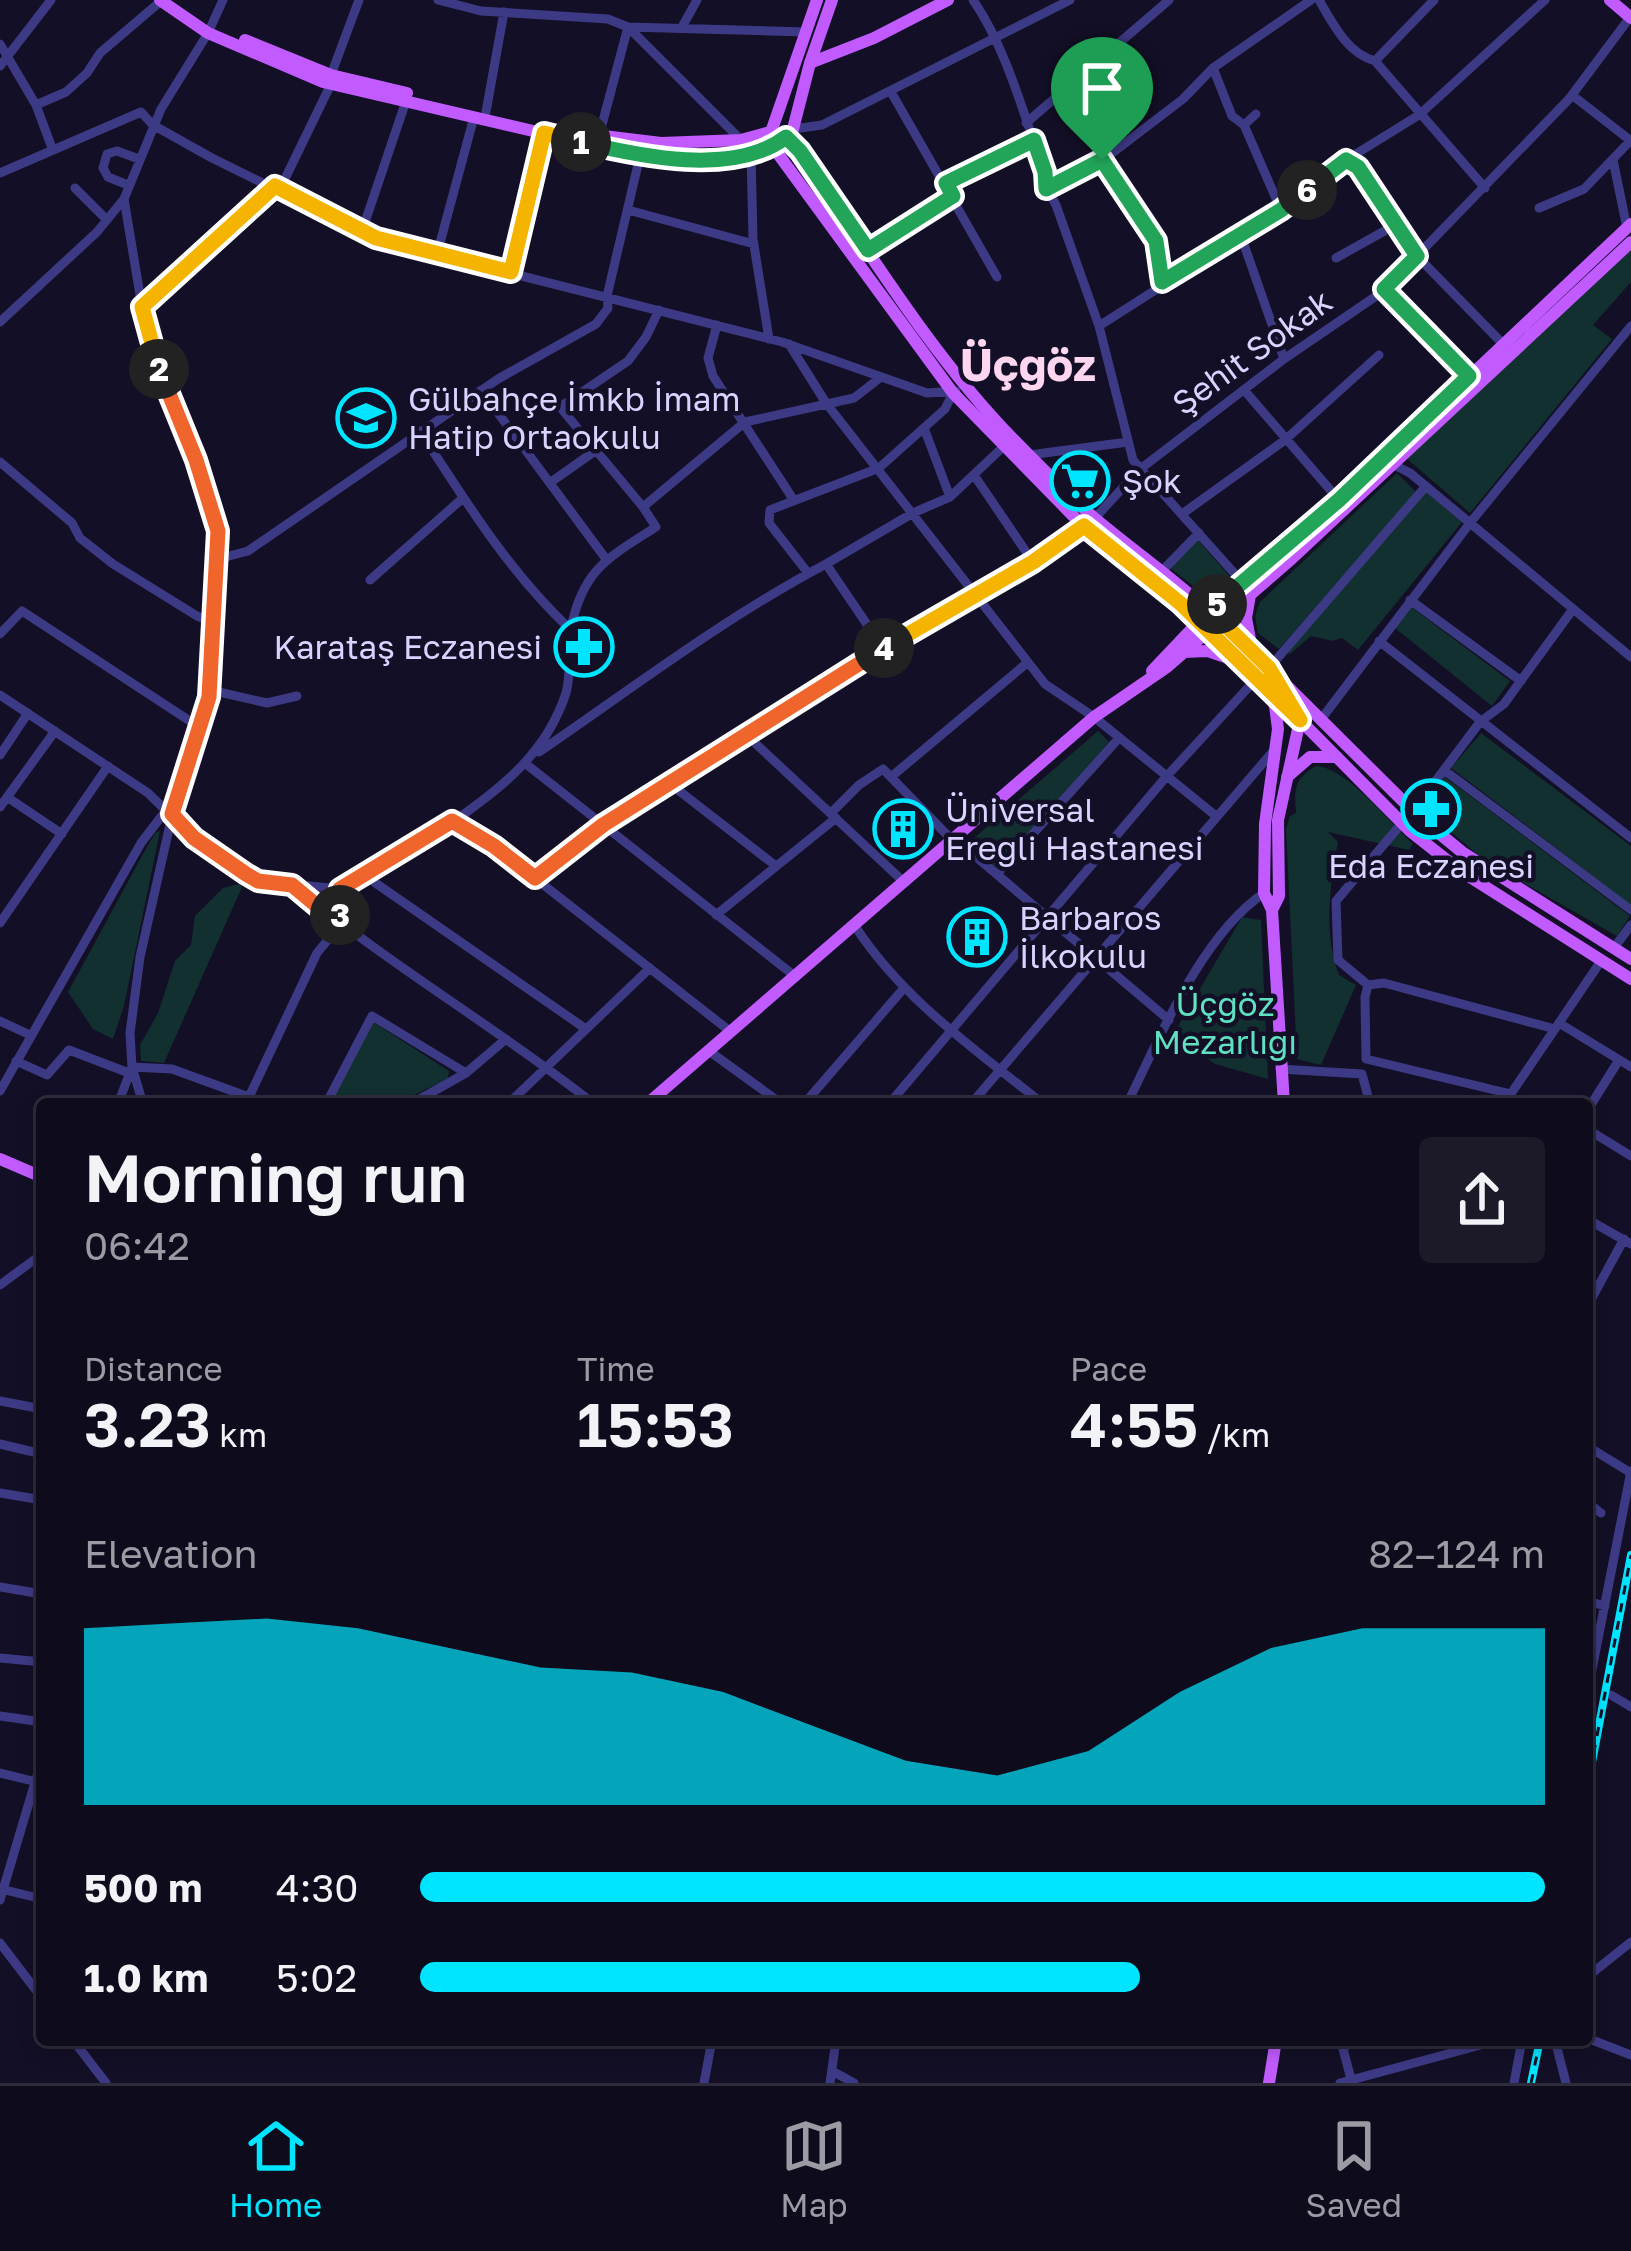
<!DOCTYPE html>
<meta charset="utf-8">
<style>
body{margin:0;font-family:"Golos Text",sans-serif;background:#1c1929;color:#f1f3f6;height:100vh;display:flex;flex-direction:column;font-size:45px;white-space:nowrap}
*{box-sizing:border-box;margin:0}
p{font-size:39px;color:#9b9ba3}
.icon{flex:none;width:66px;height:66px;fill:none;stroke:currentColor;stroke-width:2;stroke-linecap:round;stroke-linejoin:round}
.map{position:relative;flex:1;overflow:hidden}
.side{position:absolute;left:36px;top:1098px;width:1557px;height:948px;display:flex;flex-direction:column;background:#0e0b1c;border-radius:12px;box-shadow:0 6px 18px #0003,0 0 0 3px #2e2b3b}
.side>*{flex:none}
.pin{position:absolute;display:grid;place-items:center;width:102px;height:102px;color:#fff;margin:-123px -51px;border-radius:50% 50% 50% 0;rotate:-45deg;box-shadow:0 0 12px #0007}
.pin .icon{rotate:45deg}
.km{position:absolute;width:60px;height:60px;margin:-30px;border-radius:50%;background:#222;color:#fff;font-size:33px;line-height:60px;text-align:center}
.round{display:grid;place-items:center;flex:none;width:126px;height:126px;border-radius:12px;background:#1c1929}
.overview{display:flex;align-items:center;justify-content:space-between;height:204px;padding:0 48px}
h1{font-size:66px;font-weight:600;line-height:90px}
.figures{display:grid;grid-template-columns:repeat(3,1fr);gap:18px;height:204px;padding:12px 48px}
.figures div{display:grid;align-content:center}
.figures b{font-size:60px;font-weight:600}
.figures small{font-size:33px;font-weight:400}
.figures p{font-size:33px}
.chart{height:336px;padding:24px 48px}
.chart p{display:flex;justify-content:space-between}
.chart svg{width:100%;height:216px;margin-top:12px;fill:#00e5ff;opacity:.7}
ul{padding:0 48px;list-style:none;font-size:39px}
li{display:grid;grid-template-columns:192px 144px 1fr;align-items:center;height:90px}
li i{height:30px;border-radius:15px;background:#00e5ff}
.dock{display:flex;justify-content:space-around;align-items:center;height:168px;border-top:3px solid #2e2b3b;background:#0e0b1c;font-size:33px;color:#9b9ba3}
.dock a{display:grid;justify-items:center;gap:6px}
.dock .current{color:#00e5ff}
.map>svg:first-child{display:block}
.green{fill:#12302f}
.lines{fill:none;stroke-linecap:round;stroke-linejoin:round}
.minor{stroke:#3d3a85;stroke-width:9}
.major{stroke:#c25bff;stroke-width:12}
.rail-casing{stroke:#00e5ff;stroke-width:8}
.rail{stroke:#130f26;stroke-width:3;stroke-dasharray:9;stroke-linecap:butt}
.split-1-casing{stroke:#fff;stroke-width:24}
.split-2-casing{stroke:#fff;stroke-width:24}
.split-3-casing{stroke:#fff;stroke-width:24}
.split-4-casing{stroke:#fff;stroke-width:24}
.split-5-casing{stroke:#fff;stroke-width:24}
.split-6-casing{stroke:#fff;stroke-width:24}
.split-7-casing{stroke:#fff;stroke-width:24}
.split-1{stroke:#22a559;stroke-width:15}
.split-2{stroke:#f5b400;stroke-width:15}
.split-3{stroke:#f0652b;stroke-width:15}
.split-4{stroke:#f0652b;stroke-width:15}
.split-5{stroke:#f5b400;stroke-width:15}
.split-6{stroke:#22a559;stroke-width:15}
.split-7{stroke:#22a559;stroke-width:15}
.labels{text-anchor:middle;stroke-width:9;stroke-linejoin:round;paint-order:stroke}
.street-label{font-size:33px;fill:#d9d4ff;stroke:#130f26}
.poi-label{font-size:33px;fill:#d9d4ff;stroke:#130f26;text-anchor:start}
.park-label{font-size:33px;fill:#5fe0c0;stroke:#130f26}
.district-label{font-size:45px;font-weight:bold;fill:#ffd6f0;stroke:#130f26}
</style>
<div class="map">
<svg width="1631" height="2083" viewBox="0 0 1631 2083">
<rect width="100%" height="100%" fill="#130f26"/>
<path class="green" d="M1631,250V282L1593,325L1612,339L1470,513L1406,458Z
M1397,473L1416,492L1279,649L1258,633L1255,616L1260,602Z
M1426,492L1462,522L1358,650L1342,638L1333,641L1311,636L1289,655L1288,650Z
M1197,539L1231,578L1215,589L1196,588L1170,568Z
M1411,607L1510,681L1492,706L1395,628Z
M1098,731L1109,742L997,869L976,849L973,839Z
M1481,733L1631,846V905L1451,768Z
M1316,766C1347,768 1390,822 1413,844L1409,850L1328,832L1338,842C1330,886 1323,933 1339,975L1356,985L1321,1065L1297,1059L1286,829L1290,816L1296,813C1294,789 1294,779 1316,766Z
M1445,777L1630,916L1617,936L1485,861L1421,806Z
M160,831L124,1006L113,1039L93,1029L68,992L143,854L155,833Z
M239,884L242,887L164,1063L141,1061L140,1045L158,1013L175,961L191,945L195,916L223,888Z
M1242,917L1261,920L1268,1079L1215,1064L1173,1035Z
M373,1022L449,1071L448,1078L397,1104H334L331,1101Z"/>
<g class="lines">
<path class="minor" d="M438,0L481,11L608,19L628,27L741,140
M973,0C1003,43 1020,102 1037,151C1044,171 1045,188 1056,205L1099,326L1133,460L1243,583
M1319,0C1333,24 1347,53 1375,61
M1434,0L1375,61L1485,188
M682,27L697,0
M0,44L36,105L52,148
M0,66L51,0
M1213,68L1232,116L1244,125
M331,75L359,0
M891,92L997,277
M1572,95L1631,141
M36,105L66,92L87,73L100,53L161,1
M486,112L504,12
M1256,114L1244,125L1281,210
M1026,123L1169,0
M793,129L822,125L1070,0
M599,136L628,27L805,32
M751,153L753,239L769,339
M1102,160L1156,241L1163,282
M1345,160L1358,167L1417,256L1504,345
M1613,160L1627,228
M0,173L141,112L153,125L212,158L376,239L782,342L927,393L956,391
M946,183L1033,140
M128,185L108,177L103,168L107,154L117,151L139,159
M75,188L107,220
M280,189L331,84
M1046,189L1107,157L1183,99L1213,68L1311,0
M1539,208L1584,189L1631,140
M628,210L754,244
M362,231L406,101
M1241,236L1284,359
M868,250L954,196
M437,254L474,117
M1336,258L1397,224
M511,272L544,133
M1384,289L1469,376
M142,307L275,186
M0,322L97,232L124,199
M717,325L708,358L713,376L793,499
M1099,326L1281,210L1338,165L1419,115L1545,0
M789,344L826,403L1045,684L1094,717L1216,816
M481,390L606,559
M1244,390L1339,500
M924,428L950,497
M420,431C466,502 509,572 571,630
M1029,455L1128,442
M0,462L72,523L80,538L113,564L197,616L215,623
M1394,465L1410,473L1631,657
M974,475L1033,562
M551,482L595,451
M643,507L560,407L628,361L646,337L659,310
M1182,514L1285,440L1379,355
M1095,518L1139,470L1284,359L1382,292L1569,99L1631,16
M218,559L248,551L498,379L596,324L608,308L607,296L640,156
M1161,572L1199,533
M808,573L769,523L770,510L879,468L945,409L953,393
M370,580L463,498
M1410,600L1521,681
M0,634L22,611L199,727
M1379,641L1631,838
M883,648L826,564L913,513L950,497L1003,447
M1269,668L1426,486
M210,690L267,703L297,696
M0,695L148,793L194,838L258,881L340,889L452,821L494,846L731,1032
M1322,718L1470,523L1631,326
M749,731L755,743L905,883
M539,752C634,687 724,618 826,564
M0,755L28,713
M526,764L796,977
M1444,770L1631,910
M891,777L1027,663
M669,783L776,866
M7,797L62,834
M0,807L55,731
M1413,811L1480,722L1504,704L1573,609
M831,813L859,785L883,769L953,841
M453,822C503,786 546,754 566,693C572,672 567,649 571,628C583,569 609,557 656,527L643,507L745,422L854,398L881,377
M960,835L974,855L1169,1020
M368,873L374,882L586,1029
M997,874L1119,738
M535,878C646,791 767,717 888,646C954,607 1021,570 1084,527
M293,885C388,964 496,1027 594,1104
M716,915L836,818
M0,923L108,766
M855,926C902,999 976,1050 1043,1104
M1614,948L1631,925
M1368,985L1338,960L1336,901L1402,823
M0,1021L30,1035
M1559,1023L1631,1067
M709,1051L782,1104
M16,1061L47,1075L69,1050L129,1073
M1280,1069L1362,1074L1370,1104
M0,1091L141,843L167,809
M1511,1094L1366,1059L1365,997L1368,985L1384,983L1555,1029
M249,1097L317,953L340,925V889
M118,1104L132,1067L172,1069L268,1104
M143,1104L132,1067L130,1033L140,957L176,798L210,697L218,531L196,460L163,384L142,307L124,199L161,109L208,33L223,0
M326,1104L372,1016L466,1073
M411,1104L466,1073L506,1039
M508,1104L650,968
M804,1104L904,988
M889,1104L1166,777L1257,678
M971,1104L1275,749
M1127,1104C1160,1037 1201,936 1264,893
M1504,1104L1601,961
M1587,1111L1619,1060
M1587,1129L1631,1156
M1587,1219L1631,1244
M0,1285L42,1254
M1587,1307L1624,1239
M0,1401L42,1409
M0,1444L42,1454
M1587,1446L1631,1473
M0,1493L42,1500
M1587,1502L1601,1513
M0,1587L42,1594
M1587,1601L1605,1606
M0,1658L42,1662
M1587,1695L1631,1471
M1611,1695L1631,1707
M0,1716L42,1722
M0,1773L41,1783
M5,1890L42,1899
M0,1900L42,1759
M0,1943L42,1998
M1587,1977L1631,1942
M1587,2038L1631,2055
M73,2040L106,2083
M942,2040H959
M1555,2040L1566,2083
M832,2071L854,2083
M1351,2079L1343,2049L1353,2040
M704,2083L712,2040
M830,2083L836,2040
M1340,2083L1499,2040
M1514,2083L1522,2040"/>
<path class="major" d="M160,0L208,33L323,82L640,156L716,159L773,147L953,393L1084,527L1180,603L1264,683L1275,706L1278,729L1265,824L1264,893L1272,910L1284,1104
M1610,0L1631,18
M245,40L331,75L407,93
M810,63L874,38L948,0
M579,133L661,143L741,140L770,132L786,137L800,151C867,248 930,354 1013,439C1039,465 1065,492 1092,516C1171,582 1248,628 1300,720L1278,820L1279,896L1272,910
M770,135L817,0
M784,139L793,129L810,63L832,0
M1250,595L1246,618L1252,650
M1184,652L1208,651L1234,660
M1152,671L1210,610L1339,500L1631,224
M1282,681L1418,816L1462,852L1631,959
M1298,718L1410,831L1462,872L1631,979
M1287,777L1310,757H1337
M647,1104L1094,717L1167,667L1289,561L1631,242
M0,1159L42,1177
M1269,2083L1276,2040"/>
<defs>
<path id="rail" d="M1587,1789L1631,1555
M1531,2083L1540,2040"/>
</defs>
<use href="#rail" class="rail-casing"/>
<use href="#rail" class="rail"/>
</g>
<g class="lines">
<defs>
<path id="split-1" d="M581,142C639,156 734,177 786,137L800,151L868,250L953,196L946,183L1034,140L1045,172L1046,189L1102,160"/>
<path id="split-2" d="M159,369L142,307L275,186L376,238L511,272L544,133L581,142"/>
<path id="split-3" d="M159,369L196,460L218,531L209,697L172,814L194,838L246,874L258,881L292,885L340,925V915"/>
<path id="split-4" d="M340,915V889L452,821L494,846L535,878L603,825L884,648"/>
<path id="split-5" d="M884,648L1033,562L1084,526L1180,603L1300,720L1269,668L1210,610L1217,604"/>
<path id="split-6" d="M1217,604L1339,500L1469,376L1384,289L1417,256L1358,167L1346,160L1307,190"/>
<path id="split-7" d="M1102,160L1156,241L1162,282L1281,210L1307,190"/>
</defs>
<use href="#split-1" class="split-1-casing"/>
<use href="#split-2" class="split-2-casing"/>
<use href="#split-3" class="split-3-casing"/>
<use href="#split-4" class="split-4-casing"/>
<use href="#split-5" class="split-5-casing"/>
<use href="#split-6" class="split-6-casing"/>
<use href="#split-7" class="split-7-casing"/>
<use href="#split-1" class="split-1"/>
<use href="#split-2" class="split-2"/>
<use href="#split-3" class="split-3"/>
<use href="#split-4" class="split-4"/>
<use href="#split-5" class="split-5"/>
<use href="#split-6" class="split-6"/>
<use href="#split-7" class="split-7"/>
</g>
<defs>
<symbol id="school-ring" viewBox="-11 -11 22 22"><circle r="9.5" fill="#130f26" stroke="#00e5ff" stroke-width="1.5"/><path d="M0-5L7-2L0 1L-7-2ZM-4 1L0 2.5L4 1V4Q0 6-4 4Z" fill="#00e5ff"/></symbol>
<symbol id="supermarket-ring" viewBox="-11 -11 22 22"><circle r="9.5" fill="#130f26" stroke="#00e5ff" stroke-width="1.5"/><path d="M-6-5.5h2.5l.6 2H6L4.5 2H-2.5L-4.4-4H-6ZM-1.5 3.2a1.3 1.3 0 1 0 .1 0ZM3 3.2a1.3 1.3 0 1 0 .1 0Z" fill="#00e5ff"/></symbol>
<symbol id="pharmacy-ring" viewBox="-11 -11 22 22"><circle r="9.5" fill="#130f26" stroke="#00e5ff" stroke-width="1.5"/><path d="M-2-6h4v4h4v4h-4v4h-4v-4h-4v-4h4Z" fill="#00e5ff"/></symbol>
<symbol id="building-ring" viewBox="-11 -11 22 22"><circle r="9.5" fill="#130f26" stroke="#00e5ff" stroke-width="1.5"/><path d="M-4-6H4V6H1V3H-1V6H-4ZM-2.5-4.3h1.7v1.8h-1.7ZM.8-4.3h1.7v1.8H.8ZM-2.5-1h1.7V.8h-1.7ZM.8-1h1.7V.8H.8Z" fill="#00e5ff"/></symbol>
</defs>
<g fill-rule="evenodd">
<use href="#school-ring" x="333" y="385" width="66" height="66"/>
<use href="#supermarket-ring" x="1047" y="448" width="66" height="66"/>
<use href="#pharmacy-ring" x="551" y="614" width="66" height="66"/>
<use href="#pharmacy-ring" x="1398" y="776" width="66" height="66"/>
<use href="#building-ring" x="870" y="796" width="66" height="66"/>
<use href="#building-ring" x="944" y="904" width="66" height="66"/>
</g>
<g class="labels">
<g class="street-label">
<text transform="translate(1252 352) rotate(-36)" y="12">Şehit Sokak</text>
</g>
<g class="poi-label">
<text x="408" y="411">Gülbahçe İmkb İmam<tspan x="408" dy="38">Hatip Ortaokulu</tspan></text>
<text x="1122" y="493">Şok</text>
<text x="542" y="659" text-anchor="end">Karataş Eczanesi</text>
<text x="945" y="822">Üniversal<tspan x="945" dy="38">Ereğli Hastanesi</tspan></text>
<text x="1431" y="878" text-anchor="middle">Eda Eczanesi</text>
<text x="1019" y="930">Barbaros<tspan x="1019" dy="38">İlkokulu</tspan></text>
</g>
<g class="park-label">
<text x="1225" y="1016">Üçgöz<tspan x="1225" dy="38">Mezarlığı</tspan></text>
</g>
<g class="district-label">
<text x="1028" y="381">Üçgöz</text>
</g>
</g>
</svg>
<div class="pin" style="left:1102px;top:160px;background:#1e9e55"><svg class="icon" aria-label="arrive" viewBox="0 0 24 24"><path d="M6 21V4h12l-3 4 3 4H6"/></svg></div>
<b class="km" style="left:581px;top:142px">1</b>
<b class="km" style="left:159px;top:369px">2</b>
<b class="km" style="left:340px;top:915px">3</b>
<b class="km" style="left:884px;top:648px">4</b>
<b class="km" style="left:1217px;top:604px">5</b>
<b class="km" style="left:1307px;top:190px">6</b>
<section class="side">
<div class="overview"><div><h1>Morning run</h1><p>06:42</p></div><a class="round"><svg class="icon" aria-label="share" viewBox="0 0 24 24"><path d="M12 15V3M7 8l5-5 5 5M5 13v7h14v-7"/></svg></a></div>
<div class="figures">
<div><p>Distance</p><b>3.23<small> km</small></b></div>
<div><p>Time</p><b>15:53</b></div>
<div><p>Pace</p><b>4:55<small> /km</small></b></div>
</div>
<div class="chart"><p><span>Elevation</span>82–124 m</p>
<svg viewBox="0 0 160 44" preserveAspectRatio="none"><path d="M0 44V8L10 7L20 6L30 8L40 12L50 16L60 17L70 21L80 28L90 35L100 38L110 33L120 21L130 12L140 8L150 8L160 8V44z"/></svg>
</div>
<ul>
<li><b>500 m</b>4:30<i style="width:100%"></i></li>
<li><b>1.0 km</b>5:02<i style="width:64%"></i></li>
</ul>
</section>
</div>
<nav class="dock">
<a class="current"><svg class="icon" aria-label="home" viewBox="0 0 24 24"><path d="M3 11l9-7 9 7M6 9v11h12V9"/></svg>Home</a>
<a><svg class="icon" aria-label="map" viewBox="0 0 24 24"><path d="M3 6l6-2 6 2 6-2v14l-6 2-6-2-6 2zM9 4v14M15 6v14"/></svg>Map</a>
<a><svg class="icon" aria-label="saved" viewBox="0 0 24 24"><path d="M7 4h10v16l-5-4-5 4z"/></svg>Saved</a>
</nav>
